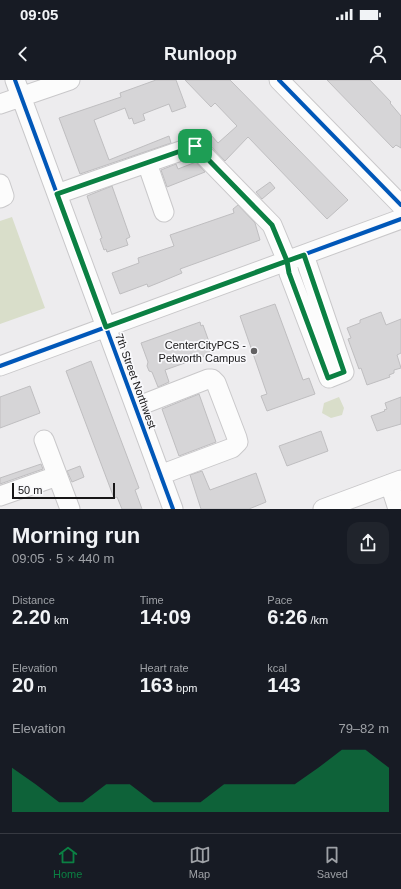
<!DOCTYPE html>
<meta charset="utf-8">
<style>
body{margin:0;font-family:Arial,sans-serif;background:#20242c;color:#f1f3f6;height:100vh;display:flex;flex-direction:column;font-size:15px;white-space:nowrap}
*{box-sizing:border-box;margin:0}
p{font-size:13px;color:#9ea1a6}
.icon{flex:none;width:22px;height:22px;fill:none;stroke:currentColor;stroke-width:2;stroke-linecap:round;stroke-linejoin:round}
.map{position:relative;height:429px;overflow:hidden}
.panel{display:flex;flex-direction:column;background:#171b24;flex:1}
.panel>*{flex:none}
.scale{position:absolute;left:12px;bottom:10px;width:103px;box-sizing:border-box;padding-left:4px;border:2px solid #171617;border-top:0;font-size:11px;line-height:14px;white-space:nowrap;color:#171617;-webkit-text-stroke:3px #f9f9fc;paint-order:stroke}
.pin{position:absolute;display:grid;place-items:center;width:34px;height:34px;color:#fff;margin:-17px;border-radius:8px;box-shadow:0 2px 6px #0006}
.round{display:grid;place-items:center;flex:none;width:42px;height:42px;border-radius:12px;background:#20242c}
.overview{display:flex;align-items:center;justify-content:space-between;height:68px;padding:0 12px}
h1{font-size:22px;font-weight:800;line-height:30px}
.metrics{display:grid;grid-template-columns:repeat(3,1fr);gap:6px;height:68px;padding:4px 12px}
.metrics div{display:grid;align-content:center}
.metrics b{font-size:20px;font-weight:800}
.metrics small{font-size:11px;font-weight:400}
.metrics p{font-size:11px}
.chart{height:112px;padding:8px 12px}
.chart p{display:flex;justify-content:space-between}
.chart svg{width:100%;height:72px;margin-top:4px;fill:#0b8043;opacity:.7}
.status{display:flex;justify-content:space-between;align-items:center;height:28px;padding:0 20px;background:#171b24;direction:ltr}
.status svg{height:11px;fill:currentColor}
header{display:flex;justify-content:space-between;align-items:center;height:52px;padding:0 12px;background:#171b24;font-size:18px;font-weight:800}
.tab-bar{display:flex;justify-content:space-around;align-items:center;height:56px;border-top:1px solid #363941;background:#171b24;font-size:11px;color:#9ea1a6}
.tab-bar a{display:grid;justify-items:center;gap:2px}
.tab-bar .active{color:#0b8043}
.map>svg:first-child{display:block}
.green{fill:#d9deca}
.building{fill:#d6d5d7;stroke:#bfbec0}
.lines{fill:none;stroke-linecap:round;stroke-linejoin:round}
.minor-casing{stroke:#c9c8ca;stroke-width:21}
.minor{stroke:#fcfcfc;stroke-width:19}
.cycleway-casing{stroke:#f9f9fc;stroke-width:6}
.cycleway{stroke:#0057b8;stroke-width:4}
.route-casing{stroke:#fff;stroke-width:8}
.route{stroke:#0b8043;stroke-width:5}
.poi-dot{fill:#626162;stroke:#f9f9fc;stroke-width:1.5}
.labels{text-anchor:middle;stroke-width:3.5;stroke-linejoin:round;paint-order:stroke}
.poi-label{font-size:11px;fill:#171617;stroke:#f9f9fc;text-anchor:end}
.street-label{font-size:11px;fill:#171617;stroke:#f9f9fc}
</style>
<div class="status"><b>09:05</b><svg viewBox="0 0 49 12"><path d="M0 12V9h3v3zM5 12V6h3v6zM10 12V3h3v9zM15 12V0h3v12zM26 1h20v11H26zM47 4h2v5h-2z"/></svg></div>
<header><svg class="icon" aria-label="back" viewBox="0 0 24 24"><path d="M15 5l-7 7 7 7"/></svg>Runloop<svg class="icon" aria-label="person" viewBox="0 0 24 24"><circle cx="12" cy="8" r="4"/><path d="M4 21q1-7 8-7t8 7"/></svg></header>
<div class="map">
<svg width="401" height="429" viewBox="0 0 401 429">
<rect width="100%" height="100%" fill="#edecee"/>
<path class="green" d="M12,137L45,228L0,244V141Z
M339,317L344,328L342,335L331,338L322,333L324,323Z"/>
<path class="building" d="M156,0H176L186,27L172,32L169,24L143,34L145,40L134,44L132,38L129,39L125,28L94,40L109,80L169,56L171,63L80,94L59,38L121,17L120,13Z
M185,0H230L348,120L327,139L248,57L225,81L205,60L211,55L218,63L237,46L215,23L211,27Z
M327,0H370L391,22L390,23L401,36V68L396,65L393,68Z
M196,82L205,92L167,107L161,90L176,84L178,89Z
M270,102L275,108L262,119L256,112Z
M112,106L130,157L126,159L128,165L107,172L106,169L104,170L100,159L102,158L87,116Z
M238,125L255,143L260,160L180,189L182,193L158,203L148,207L147,204L120,214L112,193L139,183L138,178L174,166L170,155L234,133L233,129Z
M275,224L303,300L309,298L315,314L267,331L261,316L267,314L240,236Z
M381,232L386,245L401,239V273L397,275L401,288L394,290V293L389,295L390,297L367,305L361,288L359,289L348,259L351,258L347,248L360,243V240Z
M200,242L201,246L203,245L213,273L165,290L169,302L158,307L152,292L149,291L147,286L148,282L141,263Z
M91,281L139,408L135,410L142,429H122L117,417L114,418L66,291Z
M30,306L40,333L0,348V317Z
M199,314L216,362L179,376L162,329Z
M401,317V344L377,351L371,336L385,331L384,330L387,329L385,323Z
M321,351L328,371L287,386L279,366Z
M41,384L43,389L0,404V398Z
M80,386L84,397L72,402L67,391Z
M202,391L210,410L256,393L266,422L249,429H201L190,395Z"/>
<g class="lines">
<defs>
<path id="minor" d="M15,0L173,429
M279,0L401,125
M0,24L70,0
M147,83L164,132
M0,104L4,116L0,118
M57,114L195,66L272,145L287,181L289,193L329,298L344,292L304,175
M0,286L401,139
M136,327L208,299H212L216,303L237,358L238,362L232,368L160,395
M44,360L70,429
M390,404L398,429
M0,416L57,396
M323,429L401,400"/>
</defs>
<use href="#minor" class="minor-casing"/>
<use href="#minor" class="minor"/>
<defs>
<path id="cycleway" d="M15,0L173,429
M279,0L401,125
M0,286L401,139"/>
</defs>
<use href="#cycleway" class="cycleway-casing"/>
<use href="#cycleway" class="cycleway"/>
</g>
<g class="lines">
<defs>
<path id="route" d="M195,66L57,114L106,247L287,181L289,193L328,298L344,292L304,175L287,181L272,145L195,66"/>
</defs>
<use href="#route" class="route-casing"/>
<use href="#route" class="route"/>
</g>
<circle class="poi-dot" cx="254" cy="271" r="4"/>
<g class="labels">
<g class="poi-label">
<text x="246" y="269">CenterCityPCS -<tspan x="246" dy="13">Petworth Campus</tspan></text>
</g>
<g class="street-label">
<text transform="translate(136 301) rotate(70)" y="4">7th Street Northwest</text>
</g>
</g>
</svg>
<div class="scale">50 m</div>
<div class="pin" style="left:195px;top:66px;background:#1e9e55"><svg class="icon" aria-label="arrive" viewBox="0 0 24 24"><path d="M6 21V4h12l-3 4 3 4H6"/></svg></div>
</div>
<section class="panel">
<div class="overview"><div><h1>Morning run</h1><p>09:05 · 5 × 440 m</p></div><a class="round"><svg class="icon" aria-label="share" viewBox="0 0 24 24"><path d="M12 15V3M7 8l5-5 5 5M5 13v7h14v-7"/></svg></a></div>
<div class="metrics">
<div><p>Distance</p><b>2.20<small> km</small></b></div>
<div><p>Time</p><b>14:09</b></div>
<div><p>Pace</p><b>6:26<small> /km</small></b></div>
</div>
<div class="metrics">
<div><p>Elevation</p><b>20<small> m</small></b></div>
<div><p>Heart rate</p><b>163<small> bpm</small></b></div>
<div><p>kcal</p><b>143</b></div>
</div>
<div class="chart"><p><span>Elevation</span>79–82 m</p>
<svg viewBox="0 0 160 44" preserveAspectRatio="none"><path d="M0 44V17L10 27L20 38L30 38L40 27L50 27L60 38L70 38L80 38L90 27L100 27L110 27L120 27L130 17L140 6L150 6L160 17V44z"/></svg>
</div>
</section>
<nav class="tab-bar">
<a class="active"><svg class="icon" aria-label="home" viewBox="0 0 24 24"><path d="M3 11l9-7 9 7M6 9v11h12V9"/></svg>Home</a>
<a><svg class="icon" aria-label="map" viewBox="0 0 24 24"><path d="M3 6l6-2 6 2 6-2v14l-6 2-6-2-6 2zM9 4v14M15 6v14"/></svg>Map</a>
<a><svg class="icon" aria-label="saved" viewBox="0 0 24 24"><path d="M7 4h10v16l-5-4-5 4z"/></svg>Saved</a>
</nav>
